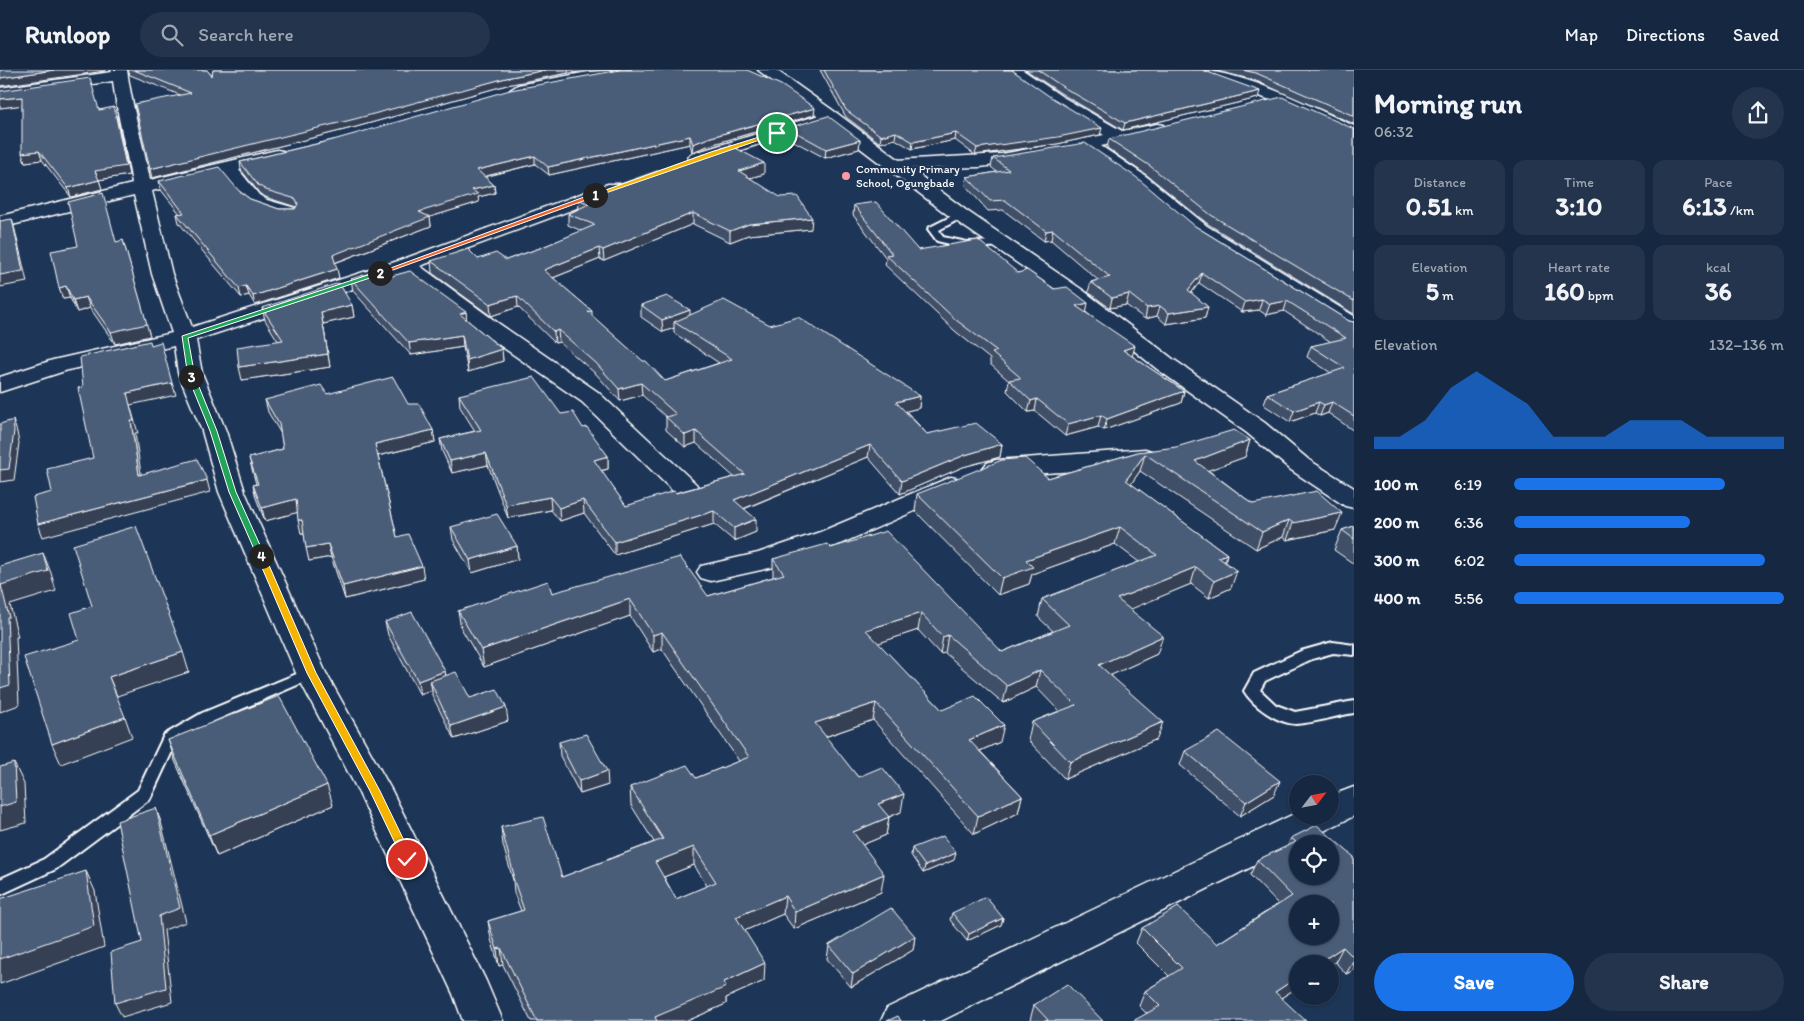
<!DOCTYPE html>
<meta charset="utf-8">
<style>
body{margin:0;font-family:Itim,sans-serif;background:#23344c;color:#f1f3f6;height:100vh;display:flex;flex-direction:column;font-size:19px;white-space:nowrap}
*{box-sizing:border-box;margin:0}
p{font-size:16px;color:#9ea6b1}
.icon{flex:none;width:28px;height:28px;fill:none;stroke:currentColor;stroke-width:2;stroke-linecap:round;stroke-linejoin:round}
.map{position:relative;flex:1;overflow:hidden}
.sheet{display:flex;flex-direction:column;background:#162841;width:450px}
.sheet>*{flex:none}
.needle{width:32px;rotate:58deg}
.controls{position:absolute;left:1289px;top:705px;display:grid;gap:10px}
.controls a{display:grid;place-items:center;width:50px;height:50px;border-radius:50%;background:#162841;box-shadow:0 1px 4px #0004,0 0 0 1px #35445a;font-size:25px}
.pin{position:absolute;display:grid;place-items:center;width:42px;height:42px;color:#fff;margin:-21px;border:2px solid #fff;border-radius:50%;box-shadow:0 1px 5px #0007}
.km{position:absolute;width:25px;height:25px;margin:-12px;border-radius:50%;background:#222;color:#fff;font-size:14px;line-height:25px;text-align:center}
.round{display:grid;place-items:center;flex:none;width:52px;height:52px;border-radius:26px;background:#23344c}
.summary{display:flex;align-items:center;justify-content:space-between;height:85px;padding:0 20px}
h1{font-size:28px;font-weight:700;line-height:38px}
.stats{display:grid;grid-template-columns:repeat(3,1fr);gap:8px;height:85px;padding:5px 20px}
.stats div{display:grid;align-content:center;border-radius:12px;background:#23344c;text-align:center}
.stats b{font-size:25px;font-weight:700}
.stats small{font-size:14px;font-weight:400}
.stats p{font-size:14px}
.chart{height:140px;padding:10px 20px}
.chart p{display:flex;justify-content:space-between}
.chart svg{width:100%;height:90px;margin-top:5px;fill:#1a73e8;opacity:.7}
.button{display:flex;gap:10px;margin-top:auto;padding:10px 20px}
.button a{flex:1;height:58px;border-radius:30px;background:#1a73e8;color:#fff;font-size:20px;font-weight:700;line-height:58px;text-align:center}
.button a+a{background:#23344c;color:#f1f3f6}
ul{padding:0 20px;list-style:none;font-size:16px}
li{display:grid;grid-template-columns:80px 60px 1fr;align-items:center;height:38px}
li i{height:12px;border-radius:6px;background:#1a73e8}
header{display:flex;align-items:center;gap:30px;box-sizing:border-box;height:70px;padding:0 25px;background:#162841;border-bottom:1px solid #35445a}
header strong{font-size:24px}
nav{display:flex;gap:28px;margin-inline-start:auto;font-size:18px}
.search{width:350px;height:45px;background:#23344c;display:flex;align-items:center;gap:12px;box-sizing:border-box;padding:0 18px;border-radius:28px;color:#9ea6b1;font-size:19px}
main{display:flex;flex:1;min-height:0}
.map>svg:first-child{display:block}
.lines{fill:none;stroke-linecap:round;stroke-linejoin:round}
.service-casing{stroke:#fff;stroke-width:4}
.minor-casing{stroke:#fff;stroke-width:3}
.tertiary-casing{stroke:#fff;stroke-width:3}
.service{fill:#1d3557;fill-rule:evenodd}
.minor{fill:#1d3557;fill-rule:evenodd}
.tertiary{fill:#1d3557;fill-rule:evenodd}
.wall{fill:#405068;stroke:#fff;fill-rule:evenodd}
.shaded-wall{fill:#344155;stroke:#fff}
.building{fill:#4a5d79;stroke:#fff;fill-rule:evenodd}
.split-1{fill:#f5b400;stroke:#fff}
.split-2{fill:#f0652b;stroke:#fff}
.split-3{fill:#22a559;stroke:#fff}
.split-4{fill:#22a559;stroke:#fff}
.split-5{fill:#f5b400;stroke:#fff}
.poi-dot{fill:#ff9aa2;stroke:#1d3557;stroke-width:2}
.labels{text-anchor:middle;stroke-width:5;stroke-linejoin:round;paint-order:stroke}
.far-poi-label{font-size:12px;fill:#fff;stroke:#1d3557;text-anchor:start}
</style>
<header>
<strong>Runloop</strong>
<div class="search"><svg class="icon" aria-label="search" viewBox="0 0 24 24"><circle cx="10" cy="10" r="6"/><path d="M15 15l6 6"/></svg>Search here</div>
<nav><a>Map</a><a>Directions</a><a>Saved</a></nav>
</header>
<main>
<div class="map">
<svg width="1354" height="951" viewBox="0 0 1354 951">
<rect width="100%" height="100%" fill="#1d3557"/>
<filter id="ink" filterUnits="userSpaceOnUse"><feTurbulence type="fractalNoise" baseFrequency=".02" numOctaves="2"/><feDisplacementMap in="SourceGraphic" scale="10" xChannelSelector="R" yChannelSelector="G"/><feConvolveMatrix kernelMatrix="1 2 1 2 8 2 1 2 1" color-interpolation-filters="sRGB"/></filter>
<g filter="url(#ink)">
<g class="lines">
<defs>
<path id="service" d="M960,142L965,145L963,147L939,160L943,167L967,172L1002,171L1007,174L1005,176L967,178L937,171L928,159L930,157Z
M1333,572L1354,575V585L1333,583L1312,589L1265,611L1260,620L1276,635L1295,642L1354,631V643C1335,646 1315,653 1296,654C1278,654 1253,636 1244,621L1254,603L1301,581Z
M311,598L316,599L319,603L316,607L214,651L176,673L150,729L56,799L0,825V809L44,789L138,720L164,665L202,643Z"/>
<path id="minor" d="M111,0H127C132,38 143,73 150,110L277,80L283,81L286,85L283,89L239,100L259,125L267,130L295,138L297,142L295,146C286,148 280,146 272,143C236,133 245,126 222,103L152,121L172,204L192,257L398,191L608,114H620L623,118L620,122L420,196L498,253L598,322L696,414L700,420L696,426L687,428L678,426L582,332L482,263L402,203L196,270L202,303L226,361L245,422L326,603L392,721L486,911L503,951H463L453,924L358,721L296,603L219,422L202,361L178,303L174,276L68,300L0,322V307L53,290L172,263L152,204L134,125L0,158V146L132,114C127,80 117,46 113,11L0,28V18L112,2Z
M599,0H631L623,5L518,25L510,20L518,15Z
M1005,0H1023L1061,26L1122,61L1157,54L1163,55L1165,59L1163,63L1101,76L1147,107L1207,156L1354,246V262L1346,260L1193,164L1135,115L1084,80L1025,91L980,97L890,99L887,95L890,91L896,90L1002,84L1104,65L1049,32Z
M1192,0C1243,0 1307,35 1354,56V67L1276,32L1195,3Z
M823,44L831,49L829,52L703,92H691L688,88L691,84Z
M1145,379L1154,382L1158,387L1154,392L1108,399L996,406L987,403L983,398L987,393L996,390Z
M951,407L960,409L964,415L960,421L840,474L774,497L711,511L701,508L697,502L701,496L758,483L820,462Z"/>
<path id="tertiary" d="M758,0H776L838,44L967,141L1084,221L1173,289L1265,353L1309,390L1354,418V438L1345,436L1291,400L1247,363L1157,299L1070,229L953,149Z
M1354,717V746L941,951H881L887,938L1298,742V746H1330V726Z"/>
</defs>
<use href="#service" class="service-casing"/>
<use href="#minor" class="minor-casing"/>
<use href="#tertiary" class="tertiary-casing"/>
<use href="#service" class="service"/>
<use href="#minor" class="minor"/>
<use href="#tertiary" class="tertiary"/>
</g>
<path class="wall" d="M128,0H207L212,6L213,0H614L568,3L507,15L356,57L152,108L180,25L130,5Z
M820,0H1012L1100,65L1057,74L975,85L955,70L912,79L895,69L880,73L846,47Z
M1026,0H1202L1258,28L1123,60L1062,24Z
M1213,0H1354V54L1254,10Z
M0,21L99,40L117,46L129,105L99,110L102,119L71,127L42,90L25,92L22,35L0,38Z
M814,45L710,75L692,82L690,74L549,105L535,94L485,107L494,115L495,123L478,127L479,132L430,147L431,156L335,193L339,208L255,235L249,225L241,227L179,153L177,144H180L161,120L159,111L239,121L250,129L279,139H295L296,137L268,128L260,124L241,100L240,92L333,70Z
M788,58L860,70L859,79L825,88L788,68Z
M1354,59V244L1208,154L1148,106L1107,78L1109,69Z
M993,88L1195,156L1349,251L1354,252V361L1328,343L1320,346L1315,343L1290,352L1264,335L1267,324L1331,303L1307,287L1311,276L1331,272L1284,241L1266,245L1259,240L1242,242L1199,213L1191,223L1208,237L1205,248L1166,254L1157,246L1145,249L1126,235L1110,238L1088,222L1091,212L1098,210L1051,170L1044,171L1003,140L988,141L966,116L967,107L997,102L991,97Z
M764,104L750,108L811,159L748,165L730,172L693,154L604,191L600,189L553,208L592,241V246L665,311L719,293L674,263V258L663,262L641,247V235L690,245L770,255L920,326L919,338L906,341L927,364L1002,374L1000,387L963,397L900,424L868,387L744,439L756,462L734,471L714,454L615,485L584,443L560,451L551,440L508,448L488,395L452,403L442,381L440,369L475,361L460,337L459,325L561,344L583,358L608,386V399L601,401L626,436L734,407L696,373L685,377L666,360V347L642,325L620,331L597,305L559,272L555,273L518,237L491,246L432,203L431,191L478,189L506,190L540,178L582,161L568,155V144L579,139L578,129Z
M854,135L918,180L1018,203L1086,242L1132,286L1184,321L1181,333L1104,360L1098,357L1065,366L1035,341L1028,342L1007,321L1009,311L990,294V289L955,261L885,195L886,188L853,145Z
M116,172L150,266L115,274L90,238L77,242L70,228L63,229L59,218Z
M385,208L466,242V249L502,279L503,291L468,302L463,277L411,285L353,221L351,209Z
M352,235L354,247L323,254L330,297L242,310L278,271L265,250L262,238Z
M327,324L408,334L433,360L435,372L378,386L397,467L424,509L345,529L331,487L309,491L304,463H301L298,442L265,451L256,428L253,415L256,414L249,388L283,379L281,364L268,342L265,330Z
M1250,370L1245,387L1208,400L1253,434L1335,460L1287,470L1283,467L1256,479L1140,401L1131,414L1227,484L1225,492L1231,518L1209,528L1191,514L1129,539L1157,584L1111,605L1157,669L1065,709L1028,670L1032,652L1059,641L1036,617L1003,633L945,583L940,584L918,560L878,573L942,640L1000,672L980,681L1022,726L1018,743L974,764L873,650L825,667L858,707L901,742L889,747L886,765L862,775L881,822L794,859L783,844L744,861L764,911L726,928V934L687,951H531L503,895L499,896L491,869L488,851L521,841L514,823L513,810L503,775L501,757L562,807L654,772L631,735L630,717L696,708L739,691L662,579L653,582L630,546L484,597L461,558L458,541L552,523L708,526L773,507V489L831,478L1002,582L1053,561L1038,547L1042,529L1139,492L1115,474L1032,504L1029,514L998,525L915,441L917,424L1048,408L1138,382ZM694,795L707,816L676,829L664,807Z
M1354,456V494L1334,480L1342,460Z
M451,457L517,476L518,489L472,503L453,470Z
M385,552L445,601L446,606L470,628L508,651L454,669L432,625V620L420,625L388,565Z
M168,670L333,735L217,786L175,691Z
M559,672L608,715L580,724L560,686Z
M1185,681L1274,725L1240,746L1180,695Z
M1291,768L1354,787V900L1346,904L1335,892L1330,895V894H1298V917L1281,928L1146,943L1139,936L1145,921L1169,906L1136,873L1142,858L1217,874L1278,834L1250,805L1257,790L1287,777Z
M912,778L954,790L923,803L911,785Z
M952,843L1003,848L1001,855L967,871L950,850Z
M915,866L913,880L851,917L827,889L829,875Z
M1034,935L1103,951H1031L1030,950Z"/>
<path class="shaded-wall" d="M54,0H105V1L0,16V8Z
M546,0H568V3L507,15L356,57L152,108L150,99L506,8Z
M1260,21L1258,28L1123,60L1125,53Z
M22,27L24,35L0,38V29Z
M114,37L129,105L98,110L95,101Z
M815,38L814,45L710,75L692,82L693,74L711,67Z
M1102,58L1100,65L1057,74L975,85L977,78Z
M896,62L895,69L880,73L881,66Z
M956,63L955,70L912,79L913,72Z
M690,66V74L549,105L548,97Z
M860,70L859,79L825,88L826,79Z
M39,81L42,90L25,92L22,83Z
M535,86V94L478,108L477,100Z
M764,93V104L739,111V101Z
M99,110L102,119L71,127L68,118Z
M494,115L495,123L478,127L479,132L430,147L431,156L334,193L333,185L419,142L472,120Z
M693,143V154L604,191L603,180Z
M812,148L811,159L748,165L730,172V161L749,154Z
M12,149L15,160L27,212L0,217V205Z
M1053,160L1051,170L1044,171L1046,161Z
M123,170L150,266L115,274L111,262Z
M599,178L600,189L545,211L544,200Z
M337,199L339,208L255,235L253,226Z
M1202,203L1199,213L1185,231L1188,220Z
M66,216L70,228L63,229L59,218Z
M246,216L249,225L241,227L239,218Z
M1129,224L1126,235L1110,238L1112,228Z
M517,226L518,237L491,246L490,234Z
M86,227L90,238L77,242L73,230Z
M1262,229L1259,240L1242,242L1245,232Z
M1287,231L1284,241L1266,245L1270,234Z
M1088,233L1086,244L1076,236Z
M352,235L354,247L323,254L330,297L242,310L239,297L328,284L321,242Z
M1160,236L1157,246L1145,249L1147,238Z
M1208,237L1205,248L1166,254L1169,243Z
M690,240V252H674V258L663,262L662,250Z
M466,242L467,254L460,244Z
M558,260L559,272L555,273L554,262Z
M462,265L463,277L411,285L409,273Z
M1135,276L1132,287L1123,280Z
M502,279L503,291L468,302L467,290Z
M172,313L176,325L130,335L138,363H135L143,417L139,405L127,323Z
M641,313L642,325L620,331L619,319Z
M1184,321L1181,333L1104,360L1107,349Z
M920,326L919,338L895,344L896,332Z
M1037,329L1035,341L1028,342L1031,331Z
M1319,332L1315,343L1290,352L1294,341Z
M1332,332L1328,343L1320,346L1324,335Z
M1101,345L1098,357L1065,366L1068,354Z
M13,350L17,362L19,373L14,410L0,412V400Z
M433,360L435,372L377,386L375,374Z
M696,361V373L685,377V365Z
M1250,370L1245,387L1190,407L1195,391Z
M1002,374L1000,387L963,397L900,424L902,411L965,385Z
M870,375L868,387L733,443L734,430Z
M486,383L488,395L452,403L450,391Z
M1145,384L1140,401L1122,427L1126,410Z
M608,386V399L594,402V390Z
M207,410L210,422L43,467L38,454Z
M550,427L551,440L508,448L506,435Z
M296,429L299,442L265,451L262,438Z
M583,430L584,443L560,451L559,438Z
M714,441V454L615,485V472Z
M1342,443L1335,460L1287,470L1293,453Z
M756,449V462L734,471V458Z
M298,450H302L305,463H301Z
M1289,450L1283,467L1256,479L1262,462Z
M1120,457L1115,474L1032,504L1029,514L998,525L1002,508L1026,490Z
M328,474L331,487L309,491L306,478Z
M517,476L518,489L472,503L470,490Z
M43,483L51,503L56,521L10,535L18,567H16L19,635L0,642L1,515Z
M1227,484L1221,501L1218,487Z
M422,496L424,509L345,529L343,516Z
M1196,497L1191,514L1112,547L1117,529Z
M1237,501L1231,518L1209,528L1214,511Z
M630,529V546L484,597L481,580Z
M921,543L918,560L864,578L866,560Z
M662,562V579L653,582V565Z
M948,565L945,583L940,584L943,567Z
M1163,566L1157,584L1094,613L1099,595Z
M183,582L189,602L117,626L109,607Z
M1040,600L1036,617L1003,633L1007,616Z
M445,601L447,615L430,611L432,620L420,625L418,611Z
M876,633L873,650L813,671L815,653Z
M506,637L508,651L454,669L451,656Z
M125,647L132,667L61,694L52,674Z
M1163,652L1157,669L1065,709L1070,692Z
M1004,655L1000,672L966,687L969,670Z
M14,693L24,714L26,753L0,760V737Z
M607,701L608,715L580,724L579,711Z
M1280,711L1274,725L1240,746L1246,732Z
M327,715L333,735L217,786L209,765Z
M904,724L901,742L876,752L878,734Z
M1022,726L1018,743L974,764L978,746Z
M156,738L161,752L186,852L164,860L172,932L122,947L115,933L159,846Z
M889,747L886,765L850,780L853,762Z
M694,777V795L656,810L655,792Z
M956,783L954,790L923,803L925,796Z
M86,801L95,821L104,877L0,914V889Z
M884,804L881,822L794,859L795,842Z
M785,826L783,844L735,865L736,847Z
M1003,848L1001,855L967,871L969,864Z
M915,866L913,880L851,917L853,904Z
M1343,877L1335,892L1330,895V894H1317Z
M501,878L503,895L499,896L497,879Z
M1354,890V900L1346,904Z
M765,893L764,911L726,928V934L687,951H655V947L724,912Z
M1298,907V917L1267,937L1275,922Z"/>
<path class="building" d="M0,0H54L0,8Z
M134,0H207L212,6L213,0H546L506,8L355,49L150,99L135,34L191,23Z
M620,0H747L781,15L815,38L711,67L693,74L690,66L548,97L535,86L477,100L494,115L472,120L478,124L419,142L430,147L333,185L337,199L253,226L246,216L239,218L177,144L184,143L159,111L219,97L239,121L250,129L279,139H295L298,134L296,129L266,120L258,115L240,92L333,70L510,20Z
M824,0H1012L1049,26L1102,58L1058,67L977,78L956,63L913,72L896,62L881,66L846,40Z
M1038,0H1202L1260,21L1125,53L1063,17Z
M1242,0H1354V46L1256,3Z
M90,8L99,40L114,37L126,96L95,101L99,110L68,118L39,81L22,83V27L0,29V21Z
M1282,27L1354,59V231L1211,145L1150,96L1109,69Z
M828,46L860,70L826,79L788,58Z
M1085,73L1136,107L1195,156L1349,251L1354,252V346L1332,332L1324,335L1319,332L1294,341L1267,324L1345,298L1311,276L1346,268L1287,231L1270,234L1262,229L1245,232L1202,203L1188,220L1208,237L1169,243L1160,236L1147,238L1129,224L1112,228L1091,212L1110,207L1053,160L1046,161L1005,130L990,131L967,107L1009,100L993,88Z
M730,75L764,93L739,101L780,127L797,126L812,148L749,154L730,161L693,143L603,180L599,178L544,200L592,241L588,242L643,291H646L665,311L732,289L674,252L724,230L770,255L798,247L920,326L896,332L927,364L976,353L1002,374L965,385L902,411L870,375L734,430L756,449L734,458L714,441L615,472L583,430L559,438L550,427L506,435L486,383L450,391L440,369L481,360L459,325L534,307L561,344L573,342L583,358L587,357L608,386L594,390L626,436L674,421L676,423L745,404L696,361L685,365L666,347L676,344L641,313L619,319L596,293L558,260L554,262L517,226L490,234L431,191L468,179L478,189L496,183L506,190L540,178L595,155L568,144L589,134L578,129Z
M103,123L116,172L123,170L147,254L111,262L86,227L73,230L66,216L59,218L51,181L78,176L68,132Z
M876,132L918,180L978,170L1018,203L1027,200L1054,219L1067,217L1088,233L1076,236L1135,276L1123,280L1184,321L1107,349L1101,345L1068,354L1037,329L1031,331L1009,310L1021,308L992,283L997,281L956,250L886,185L892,184L854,135Z
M12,149L23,201L0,205V151Z
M376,201L385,208L410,201L466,242L460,244L502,279L467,290L462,265L409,273L351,209Z
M339,213L352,235L321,242L328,284L239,297L237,277L283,270L262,238Z
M667,226L690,240L662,250L641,235Z
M150,271L151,275L161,272L172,313L127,323L134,351H131L139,405L197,389L207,410L38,454L33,427L52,422L47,399L93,388L78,318L83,317L80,287Z
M393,307L408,334H419L433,360L375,374L397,467L408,464L422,496L343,516L328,474L306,478L302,450H298L296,429L262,438L253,415L258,414L249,388L283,379L279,354L265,330L321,315L327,324Z
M13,350L14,361L9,399L0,400V354Z
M1234,360L1250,370L1195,391L1253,434L1317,421L1342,443L1293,453L1289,450L1262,462L1145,384L1126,410L1227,484L1218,487L1237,501L1214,511L1196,497L1117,529L1163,566L1099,595L1163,652L1070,692L1032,652L1076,635L1040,600L1007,616L948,565L943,567L921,543L866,560L942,640L975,626L1004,655L969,670L1022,726L978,746L876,633L815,653L858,707L882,697L904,724L878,734L889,747L853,762L884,804L795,842L785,826L736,847L765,893L724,912L726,917L655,947L657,951H537L501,878L497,879L488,851L524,840L512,805H514L501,757L543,747L562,807L663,769L630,717L687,695L696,708L749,687L662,562L653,565L630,529L481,580L458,541L548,511L552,523L680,487L708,526L784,504L773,489L827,474L831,478L886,461L1002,582L1069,555L1042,529L1157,485L1120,457L1026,490L1033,497L1002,508L917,424L1002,390L1025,388L1048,408L1138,382L1176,377ZM694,777L716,812L676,829L655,792Z
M497,444L517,476L470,490L451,457Z
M136,456L183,582L109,607L125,647L52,674L24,587L79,570L71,543L92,536L73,475Z
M1354,456V469L1342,460Z
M43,483L48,501L1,515L9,547H7L10,615L0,618V496Z
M412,542L445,601L418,611L385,552Z
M456,602L470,628L497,619L506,637L451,656L430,611Z
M279,626L327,715L209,765L168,670Z
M1219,662L1280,711L1246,732L1185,681Z
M586,664L607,701L579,711L559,672Z
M14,693L16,732L0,737V697Z
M156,738L180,838L159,846L166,918L115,933L111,882L142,872L117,751Z
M1317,755L1354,787V888L1343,877L1317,894H1298V907L1275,922L1306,951H1133L1160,936L1145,921L1182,898L1142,858L1178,837L1217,874L1292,826L1257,790L1296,772L1291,768ZM1298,774H1330V806H1298ZM1298,834H1330V866H1298Z
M943,766L956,783L925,796L912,778Z
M86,801L94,856L0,889V829Z
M986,827L1003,848L969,864L952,843Z
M891,838L915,866L853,904L829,875Z
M1067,914L1103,951H1046L1048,950L1034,935Z
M898,946L901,951H887Z"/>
</g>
<path class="split-1" d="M775,62L780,63L597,126L592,125L711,82Z"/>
<path class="split-2" d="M595,123L597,126L382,204L377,203Z"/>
<path class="split-3" d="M380,201L382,204L188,268L195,307L191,309L188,307L182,266Z"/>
<path class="split-4" d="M191,305L195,307L217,361L236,422L265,486L264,488L257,486L229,422L210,361L188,307Z"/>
<path class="split-5" d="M261,483L265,486L316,603L380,721L413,789L411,792H404L370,721L307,603L257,486Z"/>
<circle class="poi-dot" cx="846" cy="106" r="5"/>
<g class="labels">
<g class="far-poi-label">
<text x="856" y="103">Community Primary<tspan x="856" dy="14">School, Ogungbade</tspan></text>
</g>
</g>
</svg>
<div class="controls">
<a><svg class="needle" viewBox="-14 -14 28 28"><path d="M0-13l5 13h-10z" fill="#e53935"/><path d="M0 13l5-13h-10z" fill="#9ea6b1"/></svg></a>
<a><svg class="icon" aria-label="locate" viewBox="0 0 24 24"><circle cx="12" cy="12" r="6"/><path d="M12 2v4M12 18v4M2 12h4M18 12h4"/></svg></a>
<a>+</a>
<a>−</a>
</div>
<div class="pin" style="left:777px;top:63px;background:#1e9e55"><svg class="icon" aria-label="arrive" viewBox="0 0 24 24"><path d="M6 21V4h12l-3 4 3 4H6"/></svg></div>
<div class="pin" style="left:407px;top:789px;background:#d93025"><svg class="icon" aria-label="check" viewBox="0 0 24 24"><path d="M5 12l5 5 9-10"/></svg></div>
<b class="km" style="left:595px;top:125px">1</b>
<b class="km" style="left:380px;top:203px">2</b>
<b class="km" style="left:191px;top:307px">3</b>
<b class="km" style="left:261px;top:486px">4</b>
</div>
<section class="sheet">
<div class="summary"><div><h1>Morning run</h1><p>06:32</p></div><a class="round"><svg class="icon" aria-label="share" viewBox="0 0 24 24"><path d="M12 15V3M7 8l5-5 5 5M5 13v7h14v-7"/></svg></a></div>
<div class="stats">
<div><p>Distance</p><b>0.51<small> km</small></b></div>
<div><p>Time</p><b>3:10</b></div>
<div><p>Pace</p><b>6:13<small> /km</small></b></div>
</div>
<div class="stats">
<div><p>Elevation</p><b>5<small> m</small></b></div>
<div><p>Heart rate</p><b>160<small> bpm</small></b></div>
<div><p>kcal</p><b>36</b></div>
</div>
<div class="chart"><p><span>Elevation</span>132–136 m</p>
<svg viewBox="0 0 160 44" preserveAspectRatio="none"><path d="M0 44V38L10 38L20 30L30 14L40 6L50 14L60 22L70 38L80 38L90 38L100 30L110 30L120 30L130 38L140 38L150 38L160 38V44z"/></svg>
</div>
<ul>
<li><b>100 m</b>6:19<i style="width:78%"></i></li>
<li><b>200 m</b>6:36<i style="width:65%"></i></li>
<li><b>300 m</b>6:02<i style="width:93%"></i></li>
<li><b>400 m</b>5:56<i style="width:100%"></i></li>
</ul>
<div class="button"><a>Save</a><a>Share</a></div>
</section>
</main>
